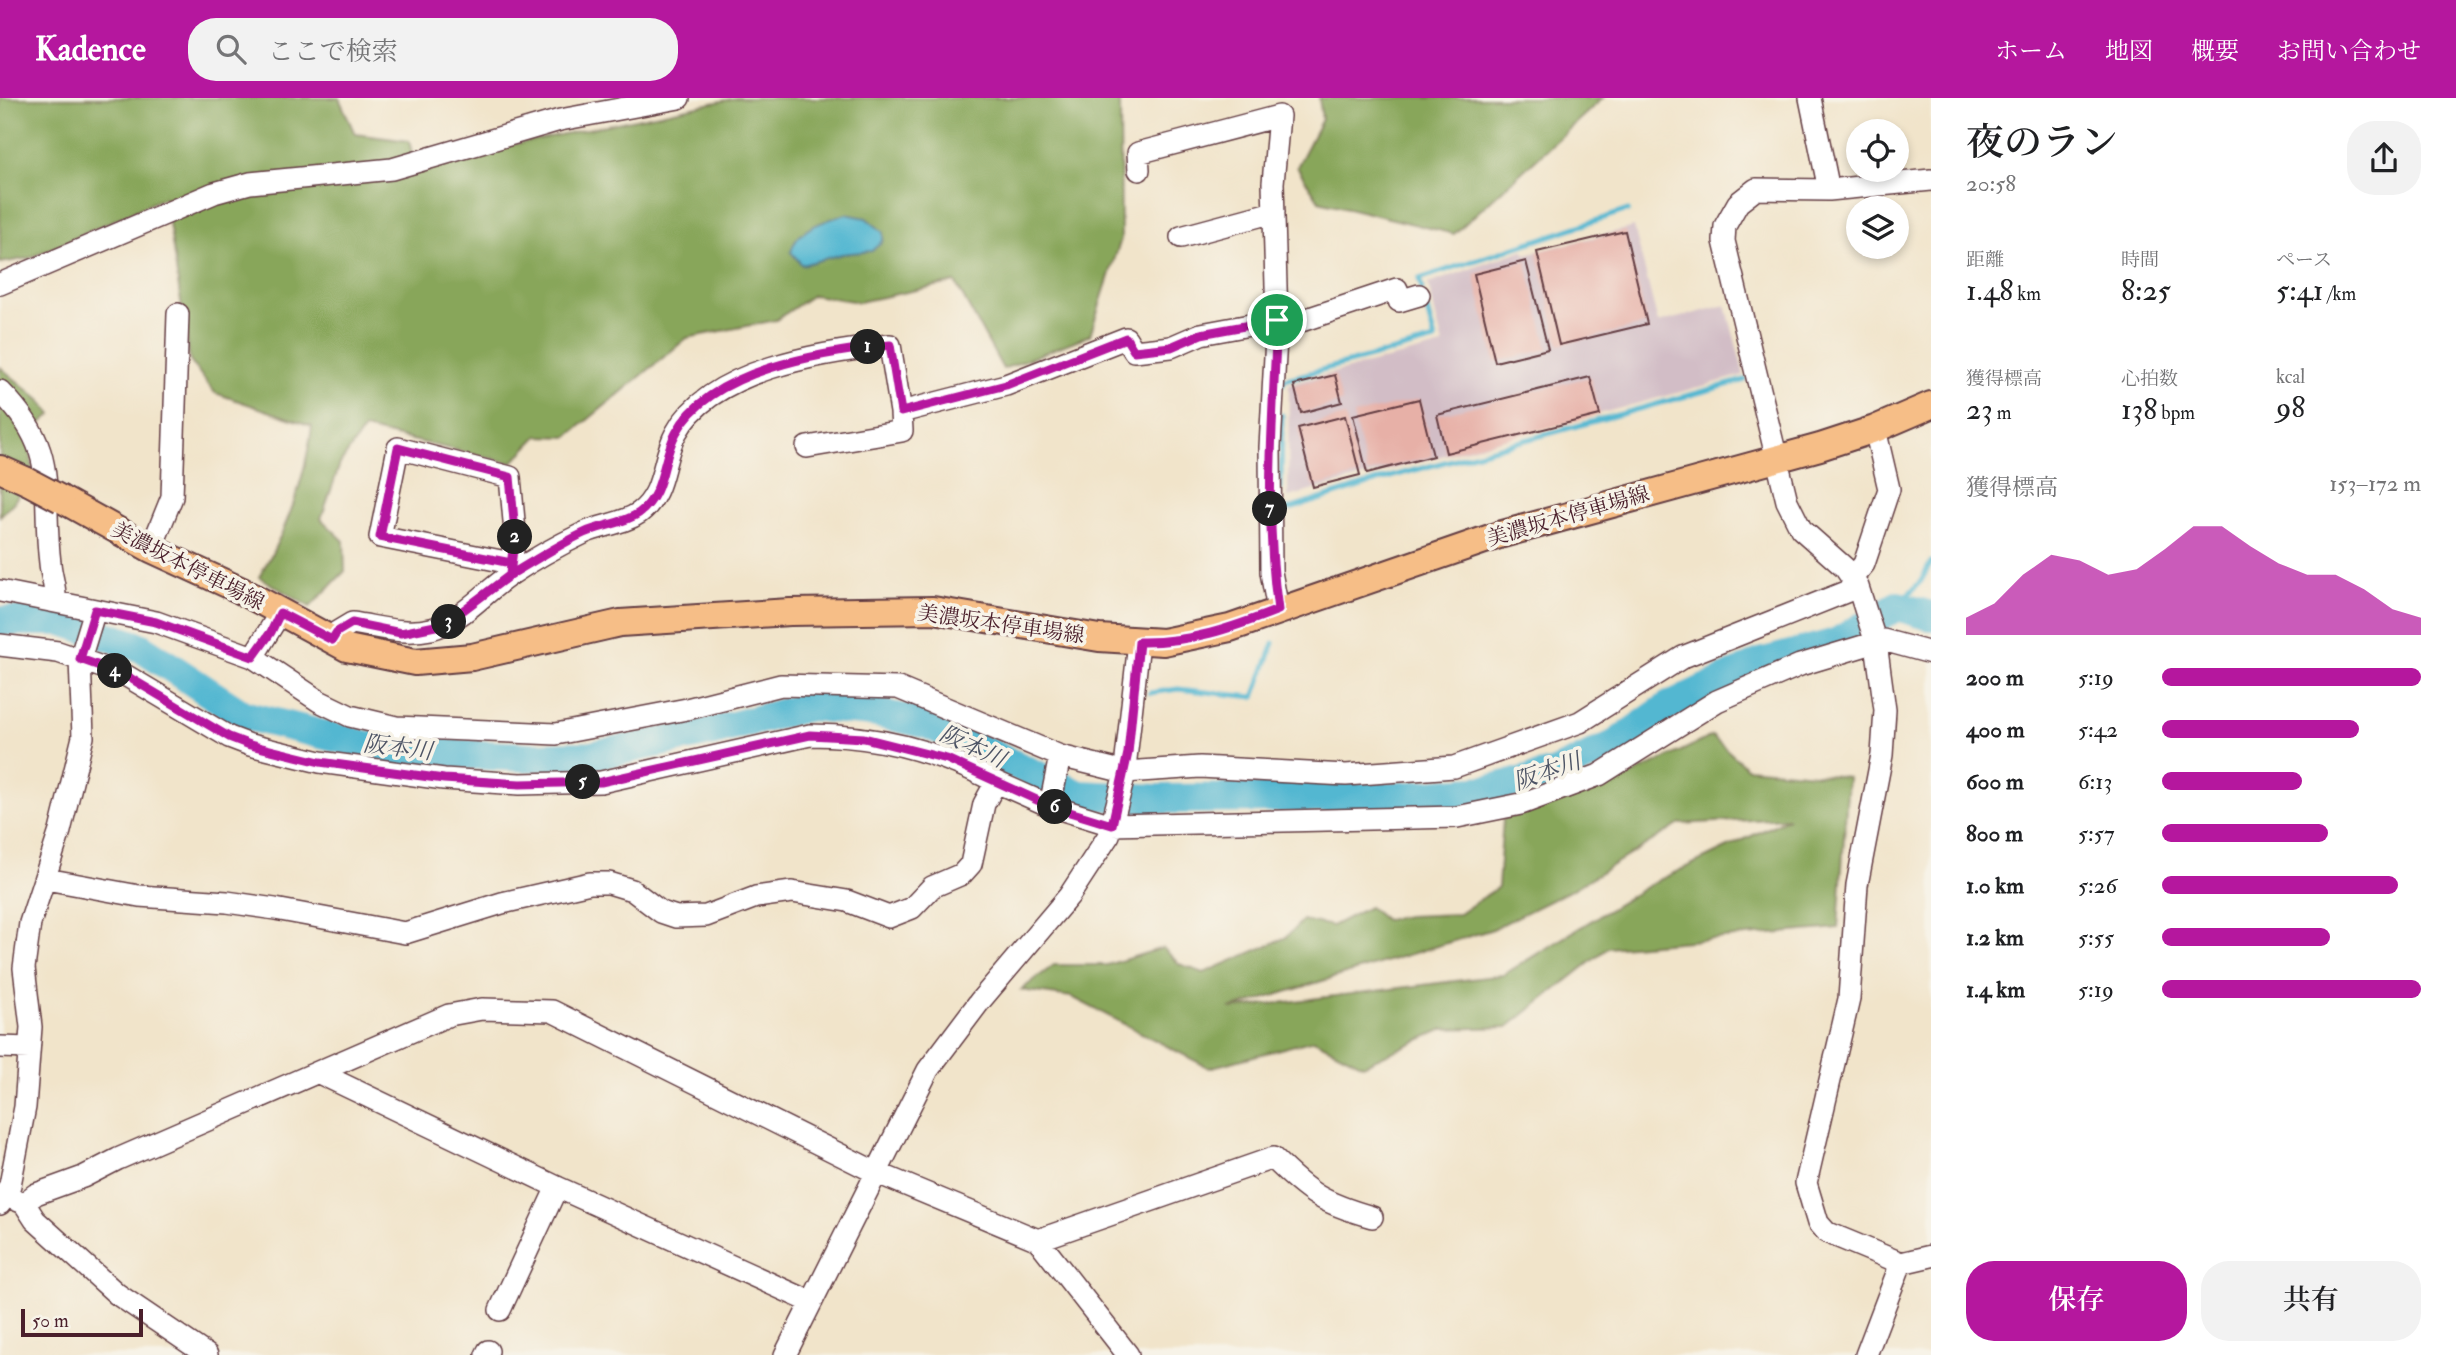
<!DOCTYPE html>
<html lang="ja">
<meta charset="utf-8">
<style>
body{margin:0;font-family:"IM FELL Double Pica","Noto Serif JP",serif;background:#f2f2f2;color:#202124;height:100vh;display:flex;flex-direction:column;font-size:26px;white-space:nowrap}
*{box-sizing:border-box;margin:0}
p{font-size:23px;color:#757577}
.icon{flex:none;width:38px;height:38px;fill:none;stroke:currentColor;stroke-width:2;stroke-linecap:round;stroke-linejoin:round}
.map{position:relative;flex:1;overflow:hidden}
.drawer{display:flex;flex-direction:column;background:#fff;width:525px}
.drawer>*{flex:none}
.tools{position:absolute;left:1846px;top:21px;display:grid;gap:14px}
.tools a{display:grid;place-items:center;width:63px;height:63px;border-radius:50%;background:#fff;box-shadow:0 4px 10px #0003;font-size:35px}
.scale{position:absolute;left:21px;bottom:18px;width:122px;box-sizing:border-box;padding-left:7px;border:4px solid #4a1f2b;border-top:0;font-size:19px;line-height:24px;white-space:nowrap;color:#4a1f2b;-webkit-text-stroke:5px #f7f3e8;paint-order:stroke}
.pin{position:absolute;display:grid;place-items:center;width:60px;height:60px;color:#fff;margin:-30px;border:4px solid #fff;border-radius:50%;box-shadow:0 2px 7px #0007}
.km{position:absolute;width:35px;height:35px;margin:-18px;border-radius:50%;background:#222;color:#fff;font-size:19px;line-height:35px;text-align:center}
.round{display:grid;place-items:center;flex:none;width:74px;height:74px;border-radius:28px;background:#f2f2f2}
.headline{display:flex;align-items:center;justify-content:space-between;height:119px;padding:0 35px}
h1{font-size:38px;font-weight:600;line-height:52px}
.figures{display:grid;grid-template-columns:repeat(3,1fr);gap:10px;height:119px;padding:7px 35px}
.figures div{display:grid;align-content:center}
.figures b{font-size:30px;font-weight:600}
.figures small{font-size:19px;font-weight:400}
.figures p{font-size:19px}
.chart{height:196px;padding:14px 35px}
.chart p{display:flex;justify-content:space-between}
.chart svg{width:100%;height:126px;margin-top:7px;fill:#b5179e;opacity:.7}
.button{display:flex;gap:14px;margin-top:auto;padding:14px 35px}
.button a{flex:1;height:80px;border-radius:28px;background:#b5179e;color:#fff;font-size:28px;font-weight:600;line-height:80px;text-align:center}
.button a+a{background:#f2f2f2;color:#202124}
ul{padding:0 35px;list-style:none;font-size:23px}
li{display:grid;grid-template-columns:112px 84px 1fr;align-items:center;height:52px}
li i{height:18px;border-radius:9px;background:#b5179e}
header{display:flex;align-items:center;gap:42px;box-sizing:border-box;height:98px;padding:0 35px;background:#b5179e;color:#fff}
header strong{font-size:33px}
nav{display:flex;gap:38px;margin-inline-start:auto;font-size:24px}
.search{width:490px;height:63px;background:#f2f2f2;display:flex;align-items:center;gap:18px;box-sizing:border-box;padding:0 24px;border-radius:28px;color:#757577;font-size:26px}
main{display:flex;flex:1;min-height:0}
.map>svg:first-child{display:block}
.industrial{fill:#d2bdc6}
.forest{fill:#88a65a;stroke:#696242;stroke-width:2;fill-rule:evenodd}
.water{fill:#52b7d1;stroke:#4e6b7e;stroke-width:2}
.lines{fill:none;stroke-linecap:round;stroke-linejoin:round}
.stream{stroke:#52b7d1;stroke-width:5}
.river{stroke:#52b7d1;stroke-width:30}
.building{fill:#e7b0a7}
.minor-casing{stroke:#633d43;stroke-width:24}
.major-casing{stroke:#633d43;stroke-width:30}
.minor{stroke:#fff;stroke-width:21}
.major{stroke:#f6be87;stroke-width:26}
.major-bridge-casing{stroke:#633d43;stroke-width:30;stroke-linecap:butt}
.major-bridge{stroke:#f6be87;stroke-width:26}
.route-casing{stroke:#fff;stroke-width:14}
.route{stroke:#b5179e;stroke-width:9}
.labels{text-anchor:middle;stroke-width:7;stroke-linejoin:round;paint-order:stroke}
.street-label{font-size:21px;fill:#4a1f2b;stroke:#f7f3e8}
.water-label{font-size:23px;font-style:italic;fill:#4d5465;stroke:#f7f3e8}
</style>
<header>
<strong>Kadence</strong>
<div class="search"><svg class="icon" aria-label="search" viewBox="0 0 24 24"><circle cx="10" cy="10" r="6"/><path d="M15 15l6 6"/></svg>ここで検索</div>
<nav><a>ホーム</a><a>地図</a><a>概要</a><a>お問い合わせ</a></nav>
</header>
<main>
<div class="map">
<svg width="1931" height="1257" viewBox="0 0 1931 1257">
<rect width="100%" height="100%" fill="#f7f3e8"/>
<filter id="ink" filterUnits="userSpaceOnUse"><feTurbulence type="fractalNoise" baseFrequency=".0143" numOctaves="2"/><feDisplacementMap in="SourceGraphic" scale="14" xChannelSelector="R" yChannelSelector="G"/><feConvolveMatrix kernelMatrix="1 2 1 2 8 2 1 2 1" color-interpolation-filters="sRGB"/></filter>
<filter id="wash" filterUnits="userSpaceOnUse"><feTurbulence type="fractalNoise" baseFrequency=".00686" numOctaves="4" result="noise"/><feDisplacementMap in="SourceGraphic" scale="28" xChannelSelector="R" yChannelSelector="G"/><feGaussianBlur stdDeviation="1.57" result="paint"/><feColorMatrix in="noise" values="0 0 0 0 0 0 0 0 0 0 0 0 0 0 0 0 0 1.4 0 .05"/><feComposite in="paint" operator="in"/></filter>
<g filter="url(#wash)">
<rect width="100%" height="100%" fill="#f1e4ca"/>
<path class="industrial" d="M1634,129L1658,225L1726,207L1744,277L1288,399L1289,286L1443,247L1428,186L1523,152L1526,156Z"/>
<path class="forest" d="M0,0H339L355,36L409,43L415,67L736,0H1120L1121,141L1090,237L1003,271L955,184L859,204L813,197L776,222L687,240L567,339L538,338L512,365L364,331L340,366L321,421L344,443L345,473L310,509L259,479C287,432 305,382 312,328L215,295L190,263L165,99L30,160L0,165Z
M1319,0H1603L1454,136L1319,103L1297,69L1322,21Z
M0,269L40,302L52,316L28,336L33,372L14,404L0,418Z
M1712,638L1747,670L1848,679L1838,830L1608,850L1508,929L1443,931L1363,967L1314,942L1209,970L1072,899L1021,892L1054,867H1107L1163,850L1179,866L1204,875L1285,840L1303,822L1332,828L1369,809L1385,822L1407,818L1459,816L1498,789L1503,721L1613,686ZM1789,720L1651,786L1503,877L1230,911L1493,831L1573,791L1680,726Z"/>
<path class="water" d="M846,116L866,120L883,134V142L872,153L842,156L802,167L791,154C797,129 824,124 846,116Z"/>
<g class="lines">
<path class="stream" d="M1422,191L1419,181L1628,112
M1283,286V282L1435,242L1424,201
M1281,391L1282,317
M1280,408V414L1390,379L1745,282
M1897,508L1921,483L1931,464
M1150,595L1178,591L1254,599L1274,545"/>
<path class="river" d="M0,523H62L140,549L243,617L390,653L530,659L591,658L710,634L810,608L872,614L927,626L1080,697L1156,701L1398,699L1487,692L1555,675L1616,646L1669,608L1760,565L1836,545L1897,508L1931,518"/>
</g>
<g id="blocks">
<path class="building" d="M1625,133L1647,226L1559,247L1537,154Z
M1526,163L1548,251L1495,264L1474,176Z
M1335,277L1342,304L1301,315L1294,287Z
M1590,279L1600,317L1446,355L1437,317Z
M1419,301L1433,358L1367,375L1353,317Z
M1345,318L1360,377L1313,389L1298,330Z"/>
</g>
</g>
<g filter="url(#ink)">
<use href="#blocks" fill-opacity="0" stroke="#633d43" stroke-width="2"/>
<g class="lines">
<defs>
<path id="minor" d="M1810,0L1829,92
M1139,72L1138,55L1279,18L1273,85L1277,222L1270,349L1271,474L1278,512
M1931,82L1829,92L1756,91L1738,105L1725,128L1724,143L1787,403L1801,431L1845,470L1858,489L1876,545L1885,612L1882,657L1857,787L1849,901L1806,1085L1818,1125L1826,1134L1901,1165L1931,1158
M1181,139L1274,114
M0,186L214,95L250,85L392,71L560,22L679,0
M1277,231L1397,191L1399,203L1419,197
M0,293C61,354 41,390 50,465C51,479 56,488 55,503
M807,349L902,333L901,314
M151,451L172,399L178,216
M510,477L515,434L510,379L398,350L380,439L511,465
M1853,479L1864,466L1889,391L1875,331
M0,493L156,524L253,559L280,515
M332,542L337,534L352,525C380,529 403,537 431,531C462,523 484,494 510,477C532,462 559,447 584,435C601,427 623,426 639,415C666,395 661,362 676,335C710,271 824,254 890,247L901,314L1006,287L1126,240L1134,253L1171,249L1201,236L1277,222
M0,547L58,554L125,577L229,639L250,647L320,664L444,681L520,686L601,684L810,637C875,637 939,653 996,684
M253,559L319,603L350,618L396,629L556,636L687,611L781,587L898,590L1060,658L1125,674L1200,669L1346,677L1454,669L1580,624L1683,559L1858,489
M1050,708L1060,658
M46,781L139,798L227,804L275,811L405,835L502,805L590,785H609L632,792L661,814L676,819L706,818L756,799L792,794L847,803L889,819L912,810L932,789L962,776L971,766L984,706L996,684L1050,708L1112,727L1457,719L1521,706L1599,677L1717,603L1800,567L1883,542L1931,555
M0,949L29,950
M319,975L557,1089L811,1204
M0,1096L24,1105L36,1096L83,1079L118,1061L449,917L482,911L552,913L875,1074L1038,1142L1128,1257
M24,1105L35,1122L117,1196L207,1257
M0,1106L10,1087L25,1009L31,929L24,870L30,825L60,733L83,639L80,561L95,512
M1038,1142L1273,1060C1309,1096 1323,1105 1372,1119
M500,1212L557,1089
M486,1257L488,1253
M785,1257L928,972L980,903L1069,798L1109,737L1124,679L1139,544
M1866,1257L1901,1165"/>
<path id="major" d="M0,371L27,383
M61,401L151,451L240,492L347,550L415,564L472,559L620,525L790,514L933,512L1099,540L1163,544L1230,530L1499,437L1820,349L1875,331L1931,307"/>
</defs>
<use href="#minor" class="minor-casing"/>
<use href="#major" class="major-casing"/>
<use href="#minor" class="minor"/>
<use href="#major" class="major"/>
<defs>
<path id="major-bridge" d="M27,383L61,401"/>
</defs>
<use href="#major-bridge" class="major-bridge-casing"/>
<use href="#major-bridge" class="major-bridge"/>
</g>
</g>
<g class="lines" filter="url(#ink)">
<defs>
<path id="route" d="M1277,222L1201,236L1171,249L1134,253L1126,240L1006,287L901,314L890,247C824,254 710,271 676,335C661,362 666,395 639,415C623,426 601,427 584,435C558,447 534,463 510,477L515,434L510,379L398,350L380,439L511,465L510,477L445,526L401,535L352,525L337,534L332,542L280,515L271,534L253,559L156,524L95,512L80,561L125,577L229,639L250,647L320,664L444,681L520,686L601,684L810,637L864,640L947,661L1050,708L1112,727L1128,655L1139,544C1190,545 1232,530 1278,512C1264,415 1273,319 1277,222"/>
</defs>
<use href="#route" class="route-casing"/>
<use href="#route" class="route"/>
</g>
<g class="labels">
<g class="street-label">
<text transform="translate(1568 418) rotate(-16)" y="7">美濃坂本停車場線</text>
<text transform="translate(188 468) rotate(27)" y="7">美濃坂本停車場線</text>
<text transform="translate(1001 526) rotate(8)" y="7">美濃坂本停車場線</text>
</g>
<g class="water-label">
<text transform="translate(973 648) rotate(25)" y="8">阪本川</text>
<text transform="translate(398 649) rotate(7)" y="8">阪本川</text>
<text transform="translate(1547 673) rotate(-19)" y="8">阪本川</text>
</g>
</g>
</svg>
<div class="tools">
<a><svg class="icon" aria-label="locate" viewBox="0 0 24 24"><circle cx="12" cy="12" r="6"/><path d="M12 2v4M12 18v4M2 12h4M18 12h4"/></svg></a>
<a><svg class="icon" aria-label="layers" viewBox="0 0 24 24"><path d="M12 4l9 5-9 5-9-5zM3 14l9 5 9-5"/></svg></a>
</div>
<div class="scale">50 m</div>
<div class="pin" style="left:1277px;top:222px;background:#1e9e55"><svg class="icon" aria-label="arrive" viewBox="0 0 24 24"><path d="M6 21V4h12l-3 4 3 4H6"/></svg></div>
<b class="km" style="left:868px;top:249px">1</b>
<b class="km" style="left:515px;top:439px">2</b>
<b class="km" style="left:449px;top:524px">3</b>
<b class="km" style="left:115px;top:573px">4</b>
<b class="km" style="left:583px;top:684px">5</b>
<b class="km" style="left:1055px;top:709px">6</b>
<b class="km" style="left:1270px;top:411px">7</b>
</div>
<section class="drawer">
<div class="headline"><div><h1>夜のラン</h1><p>20:58</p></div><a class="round"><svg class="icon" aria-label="share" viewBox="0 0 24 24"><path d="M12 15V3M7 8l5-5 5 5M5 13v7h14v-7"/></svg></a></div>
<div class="figures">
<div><p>距離</p><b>1.48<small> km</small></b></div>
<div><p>時間</p><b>8:25</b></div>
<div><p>ペース</p><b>5:41<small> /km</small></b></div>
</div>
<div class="figures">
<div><p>獲得標高</p><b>23<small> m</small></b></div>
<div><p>心拍数</p><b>138<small> bpm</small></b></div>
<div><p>kcal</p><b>98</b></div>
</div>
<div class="chart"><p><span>獲得標高</span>153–172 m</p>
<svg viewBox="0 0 160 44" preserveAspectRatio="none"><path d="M0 44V38L10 33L20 23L30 16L40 18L50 23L60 21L70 14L80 6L90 6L100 13L110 19L120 23L130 23L140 28L150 35L160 38V44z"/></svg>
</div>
<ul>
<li><b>200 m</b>5:19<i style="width:100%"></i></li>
<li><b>400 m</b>5:42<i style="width:76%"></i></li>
<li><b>600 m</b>6:13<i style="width:54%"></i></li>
<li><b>800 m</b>5:57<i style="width:64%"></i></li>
<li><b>1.0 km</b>5:26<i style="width:91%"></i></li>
<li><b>1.2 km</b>5:55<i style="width:65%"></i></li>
<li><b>1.4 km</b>5:19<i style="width:100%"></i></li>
</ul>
<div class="button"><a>保存</a><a>共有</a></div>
</section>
</main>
